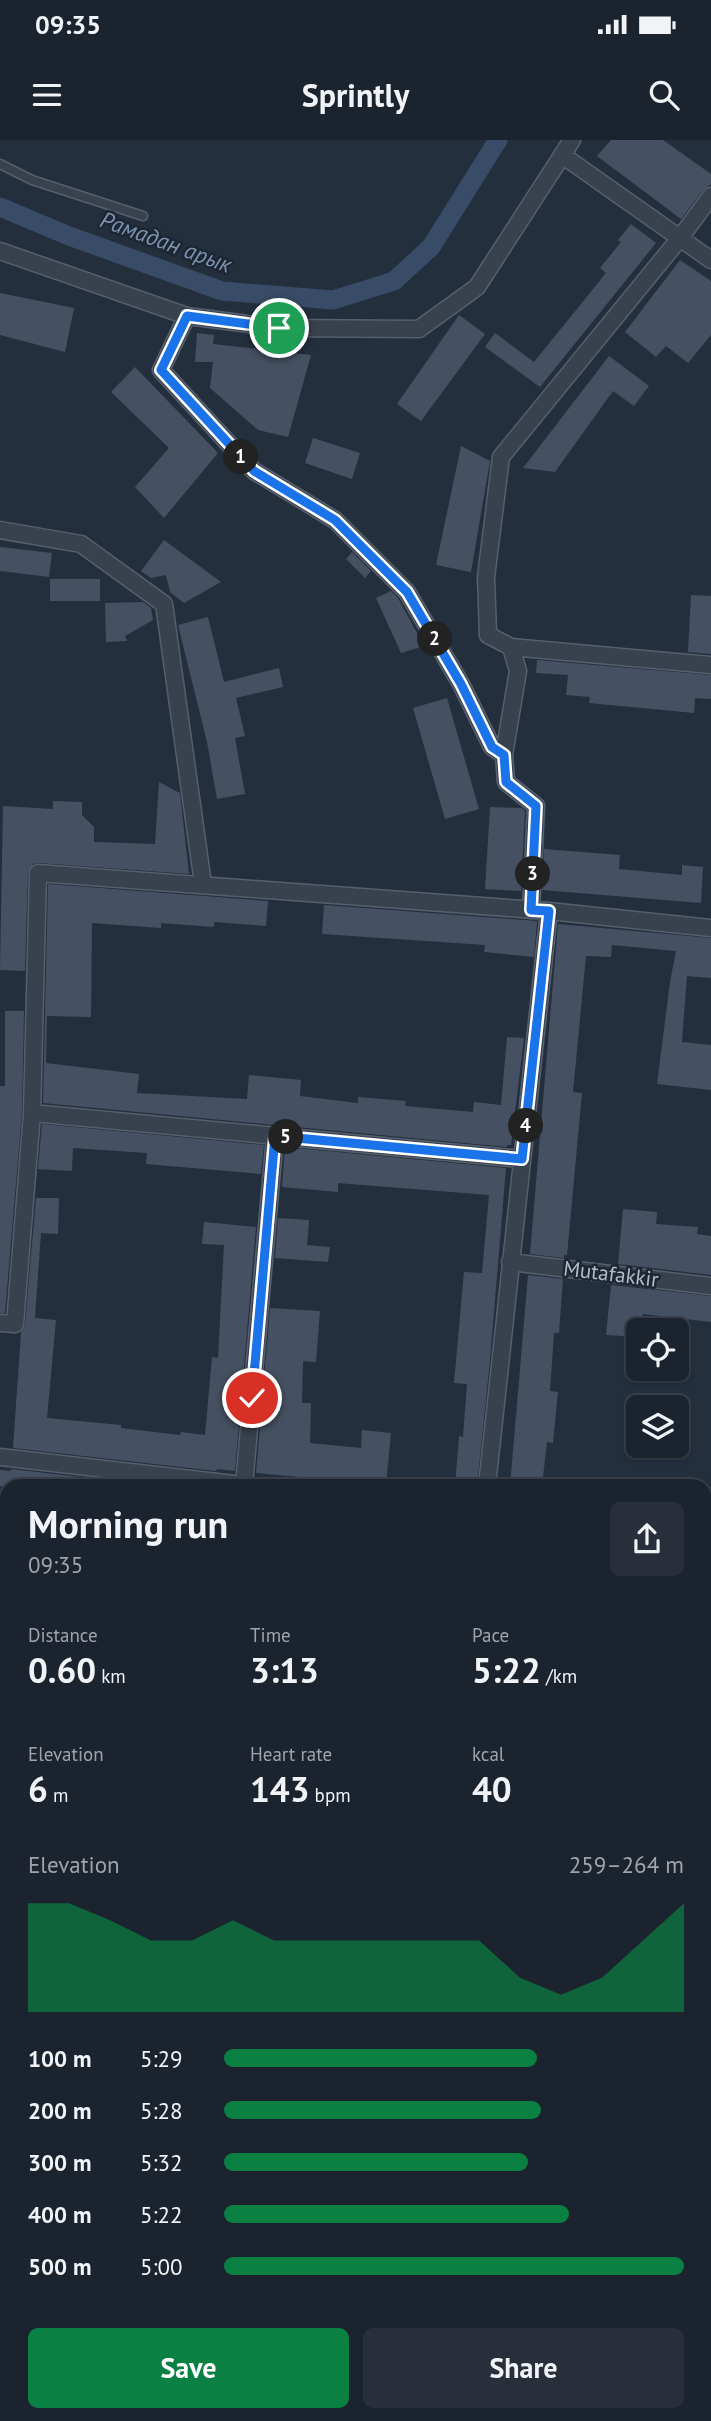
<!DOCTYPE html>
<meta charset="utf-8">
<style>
body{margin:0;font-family:"PT Sans",sans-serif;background:#282f3a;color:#f1f3f6;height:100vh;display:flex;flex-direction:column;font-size:26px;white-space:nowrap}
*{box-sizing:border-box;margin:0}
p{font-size:23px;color:#a0a4aa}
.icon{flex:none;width:38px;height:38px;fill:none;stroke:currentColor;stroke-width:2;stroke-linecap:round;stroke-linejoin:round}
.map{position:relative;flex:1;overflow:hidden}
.panel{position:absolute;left:0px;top:1339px;width:712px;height:943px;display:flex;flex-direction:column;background:#1b232e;border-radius:21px 21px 0 0;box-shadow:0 2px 5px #0004,0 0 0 2px #39404a}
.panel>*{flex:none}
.tools{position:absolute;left:626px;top:1178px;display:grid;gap:14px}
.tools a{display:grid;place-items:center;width:63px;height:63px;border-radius:10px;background:#1b232e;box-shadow:0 2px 5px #0004,0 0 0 2px #39404a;font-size:35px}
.pin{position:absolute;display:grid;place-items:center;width:60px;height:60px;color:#fff;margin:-30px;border:4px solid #fff;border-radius:50%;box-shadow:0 2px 7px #0007}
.km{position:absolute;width:35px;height:35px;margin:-18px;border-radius:50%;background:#222;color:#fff;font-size:19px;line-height:35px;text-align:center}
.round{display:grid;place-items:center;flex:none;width:74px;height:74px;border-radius:10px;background:#282f3a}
.overview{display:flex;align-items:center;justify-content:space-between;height:119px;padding:0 28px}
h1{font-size:38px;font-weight:700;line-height:52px}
.stats{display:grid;grid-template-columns:repeat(3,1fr);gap:10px;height:119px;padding:7px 28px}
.stats div{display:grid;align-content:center}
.stats b{font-size:35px;font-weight:700}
.stats small{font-size:19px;font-weight:400}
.stats p{font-size:19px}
.chart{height:196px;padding:14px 28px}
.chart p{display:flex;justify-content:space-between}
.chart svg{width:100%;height:126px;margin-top:7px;fill:#0b8043;opacity:.7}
.button{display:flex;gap:14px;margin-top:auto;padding:14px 28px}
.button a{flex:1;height:80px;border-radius:10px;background:#0b8043;color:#fff;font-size:28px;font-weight:700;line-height:80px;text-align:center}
.button a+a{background:#282f3a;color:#f1f3f6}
ul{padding:0 28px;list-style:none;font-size:23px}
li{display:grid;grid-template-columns:112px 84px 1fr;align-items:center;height:52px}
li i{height:18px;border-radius:9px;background:#0b8043}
.status{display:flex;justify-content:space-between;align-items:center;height:49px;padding:0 35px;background:#1b232e;direction:ltr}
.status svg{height:19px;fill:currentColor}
header{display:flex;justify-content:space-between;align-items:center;height:91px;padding:0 28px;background:#1b232e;font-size:32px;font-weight:700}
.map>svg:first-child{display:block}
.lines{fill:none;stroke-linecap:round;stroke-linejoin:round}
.canal{stroke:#394c67;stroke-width:19}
.building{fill:#455162}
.service-casing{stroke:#565f6c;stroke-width:11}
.minor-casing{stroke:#565f6c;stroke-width:19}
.tertiary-casing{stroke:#565f6c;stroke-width:24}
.service{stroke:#38414e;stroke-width:8}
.minor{stroke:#38414e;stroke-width:16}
.tertiary{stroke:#38414e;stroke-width:21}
.route-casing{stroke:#fff;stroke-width:14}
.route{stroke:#1a73e8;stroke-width:9}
.labels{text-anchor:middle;stroke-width:5;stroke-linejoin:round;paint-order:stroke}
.street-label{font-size:21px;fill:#b4bcc9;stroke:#1d2633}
.water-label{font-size:23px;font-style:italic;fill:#7c92b1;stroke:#1d2633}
</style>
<div class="status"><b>09:35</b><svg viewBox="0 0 49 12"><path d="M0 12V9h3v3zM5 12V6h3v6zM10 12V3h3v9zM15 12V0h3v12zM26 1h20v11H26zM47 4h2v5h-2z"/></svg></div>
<header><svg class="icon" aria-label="menu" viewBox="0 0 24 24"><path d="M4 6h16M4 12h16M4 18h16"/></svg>Sprintly<svg class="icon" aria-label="search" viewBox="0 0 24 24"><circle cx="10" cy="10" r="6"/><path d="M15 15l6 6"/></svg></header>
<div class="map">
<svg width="711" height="2281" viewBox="0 0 711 2281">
<rect width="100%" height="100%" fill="#242f3e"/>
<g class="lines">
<path class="canal" d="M0,67L69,96L222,151L333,160L394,141L431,107L498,0"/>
</g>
<path class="building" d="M611,0H663L711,34V44L703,50L681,79L597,16Z
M631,84L656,103L540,247L485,207L495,193L534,222L606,133L600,128L621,102L618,100Z
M680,120L711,141V195L688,223L666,206L656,217L625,192Z
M0,153L74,168L65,212L0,195Z
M459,175L485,194L421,281L397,264Z
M197,193L214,195L213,204L311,215L288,297L258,290L210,248L213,222H195Z
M609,216L649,246L634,266L613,251L555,332L523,328Z
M135,227L218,313L164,378L135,347L169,308L111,252Z
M313,298L360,313L352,339L305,323Z
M461,306L490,321L471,432L436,425Z
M164,400L221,442L184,463L170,452L166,435L151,438L141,431Z
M0,407L52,413L49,437L0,431Z
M352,412L371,431L365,438L346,419Z
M50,439H100V461H50Z
M391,451L398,458L424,506L401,513L376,458Z
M691,455L711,456V514L688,512Z
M143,462L151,468L153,480L125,496L127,501L106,502L105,463Z
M208,477L224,542L279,528L283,547L236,558L245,596L235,598L245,654L217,659L207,602L178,485Z
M537,520L711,535V559L695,558L694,573L589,563L590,557L566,555L568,535L536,533Z
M447,558L479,669L445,679L413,568Z
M159,642L180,653L189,734L39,723L33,724L28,733L25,831L0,830L3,666L53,669V661L82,662V675L94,687V702L155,704Z
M490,667L522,668L525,671L521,751L485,749Z
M544,709L620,715L619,729L682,735V725L703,727L701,763L542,750Z
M48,744L268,761L266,786L214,782V787L161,783V788L92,783L91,877L47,876L46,923L139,934L137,953L247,959L249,935L301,940L300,956L358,963V957L406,961L405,966L473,972L474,962L501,965L507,897L524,898L511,1005H507V1007L43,963Z
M324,765L537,781L534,817L484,812L485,805L322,794Z
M558,784L711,798V838L687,836L682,902L711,905V950L657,944L670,842L676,811L612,805L611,817L586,816L573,952L582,953L567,1115H564V1118L530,1114Z
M5,871H24L22,972L5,1173H0V946H5Z
M42,984L264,1005L261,1034L146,1024L147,1013L73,1008L72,1031L38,1029Z
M285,1007L506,1028L490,1220L477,1346H455L459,1296L463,1297L467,1244L454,1243L464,1132L482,1133L489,1055L338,1043V1052L282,1047Z
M36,1058H59L58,1094L41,1093L35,1178L56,1180L47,1278L121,1285V1288L180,1295L181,1292L205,1295L212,1217L218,1218L224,1105L202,1104L204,1082L256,1087L235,1331L217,1329L216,1331L13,1308L21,1192L25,1185Z
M623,1069L657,1072L656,1084L698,1087L697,1094L711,1096V1135L618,1124Z
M278,1078L309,1080L307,1105L330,1107L328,1122L275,1118Z
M528,1135L563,1139L559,1193H554L550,1251L558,1252L553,1303L547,1302L542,1346H510Z
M611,1145L711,1156V1182L643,1174L639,1197L606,1195Z
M270,1168L320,1171L316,1222L303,1221L302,1263H311L310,1303L361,1308L362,1290L391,1293L386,1345L256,1333Z
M11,1329L158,1346H0V1330L11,1331Z"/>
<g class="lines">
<defs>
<path id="service" d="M0,24L32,40L143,76"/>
<path id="minor" d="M562,15L711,120
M0,111L187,176L279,188L419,189L477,147L572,0
M187,176L161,230L254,331L335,380L407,452L461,544L492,607L504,615
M0,390L81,404L164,464L203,744
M511,507L711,525
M531,770L536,666L506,642L504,615L518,531L511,507L488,495L486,437L501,317L680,98L711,56
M32,973L522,1019
M510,1122L711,1146
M0,1183L15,1184L32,973L38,733L549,771L711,788
M0,1317L252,1346
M244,1345L275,996
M487,1346L549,771
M705,1396H711
M0,1572H7
M705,1644H711
M0,1837H7
M705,1894H711
M0,2103H7
M705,2153H711
M241,2281L242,2275"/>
<path id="tertiary" d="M0,2277L1,2281"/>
</defs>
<use href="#service" class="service-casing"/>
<use href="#minor" class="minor-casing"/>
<use href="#tertiary" class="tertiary-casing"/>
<use href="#service" class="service"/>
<use href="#minor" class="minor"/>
<use href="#tertiary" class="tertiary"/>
</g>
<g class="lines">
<defs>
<path id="route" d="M252,1258L275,996L522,1019L549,771L531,770L536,666L506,642L504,615L492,607L461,544L407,452L335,380L254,331L161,230L187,176L279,188"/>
</defs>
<use href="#route" class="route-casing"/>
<use href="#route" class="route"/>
</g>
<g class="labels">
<g class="street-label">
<text transform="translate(611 1134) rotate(7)" y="7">Mutafakkir</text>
</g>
<g class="water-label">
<text transform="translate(166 102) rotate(20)" y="8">Рамадан арык</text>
</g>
</g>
</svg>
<div class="tools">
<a><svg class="icon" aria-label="locate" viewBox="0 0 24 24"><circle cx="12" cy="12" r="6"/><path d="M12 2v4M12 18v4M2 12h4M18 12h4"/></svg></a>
<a><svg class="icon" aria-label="layers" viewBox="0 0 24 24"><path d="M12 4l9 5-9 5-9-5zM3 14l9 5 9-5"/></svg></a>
</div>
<div class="pin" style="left:279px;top:188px;background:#1e9e55"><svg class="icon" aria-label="arrive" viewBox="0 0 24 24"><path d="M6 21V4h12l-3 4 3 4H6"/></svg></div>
<div class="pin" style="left:252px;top:1258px;background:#d93025"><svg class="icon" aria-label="check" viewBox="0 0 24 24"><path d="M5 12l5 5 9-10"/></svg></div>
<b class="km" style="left:241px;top:317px">1</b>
<b class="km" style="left:435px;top:499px">2</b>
<b class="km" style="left:533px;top:734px">3</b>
<b class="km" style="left:526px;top:986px">4</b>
<b class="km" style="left:286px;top:997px">5</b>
<section class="panel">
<div class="overview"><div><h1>Morning run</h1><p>09:35</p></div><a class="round"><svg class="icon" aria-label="share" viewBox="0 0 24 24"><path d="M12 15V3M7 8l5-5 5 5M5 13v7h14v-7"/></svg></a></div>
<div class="stats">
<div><p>Distance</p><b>0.60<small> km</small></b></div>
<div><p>Time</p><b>3:13</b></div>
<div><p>Pace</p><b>5:22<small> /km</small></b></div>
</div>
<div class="stats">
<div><p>Elevation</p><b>6<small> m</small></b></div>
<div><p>Heart rate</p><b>143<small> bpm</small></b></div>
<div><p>kcal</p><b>40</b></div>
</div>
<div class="chart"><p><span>Elevation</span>259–264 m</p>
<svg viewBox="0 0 160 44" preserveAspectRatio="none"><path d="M0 44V6L10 6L20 12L30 19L40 19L50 12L60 19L70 19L80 19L90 19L100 19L110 19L120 32L130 38L140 32L150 19L160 6V44z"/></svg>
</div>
<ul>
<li><b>100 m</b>5:29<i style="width:68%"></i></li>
<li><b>200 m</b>5:28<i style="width:69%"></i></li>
<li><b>300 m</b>5:32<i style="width:66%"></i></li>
<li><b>400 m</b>5:22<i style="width:75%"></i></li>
<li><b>500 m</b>5:00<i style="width:100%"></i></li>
</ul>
<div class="button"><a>Save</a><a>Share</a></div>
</section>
</div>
